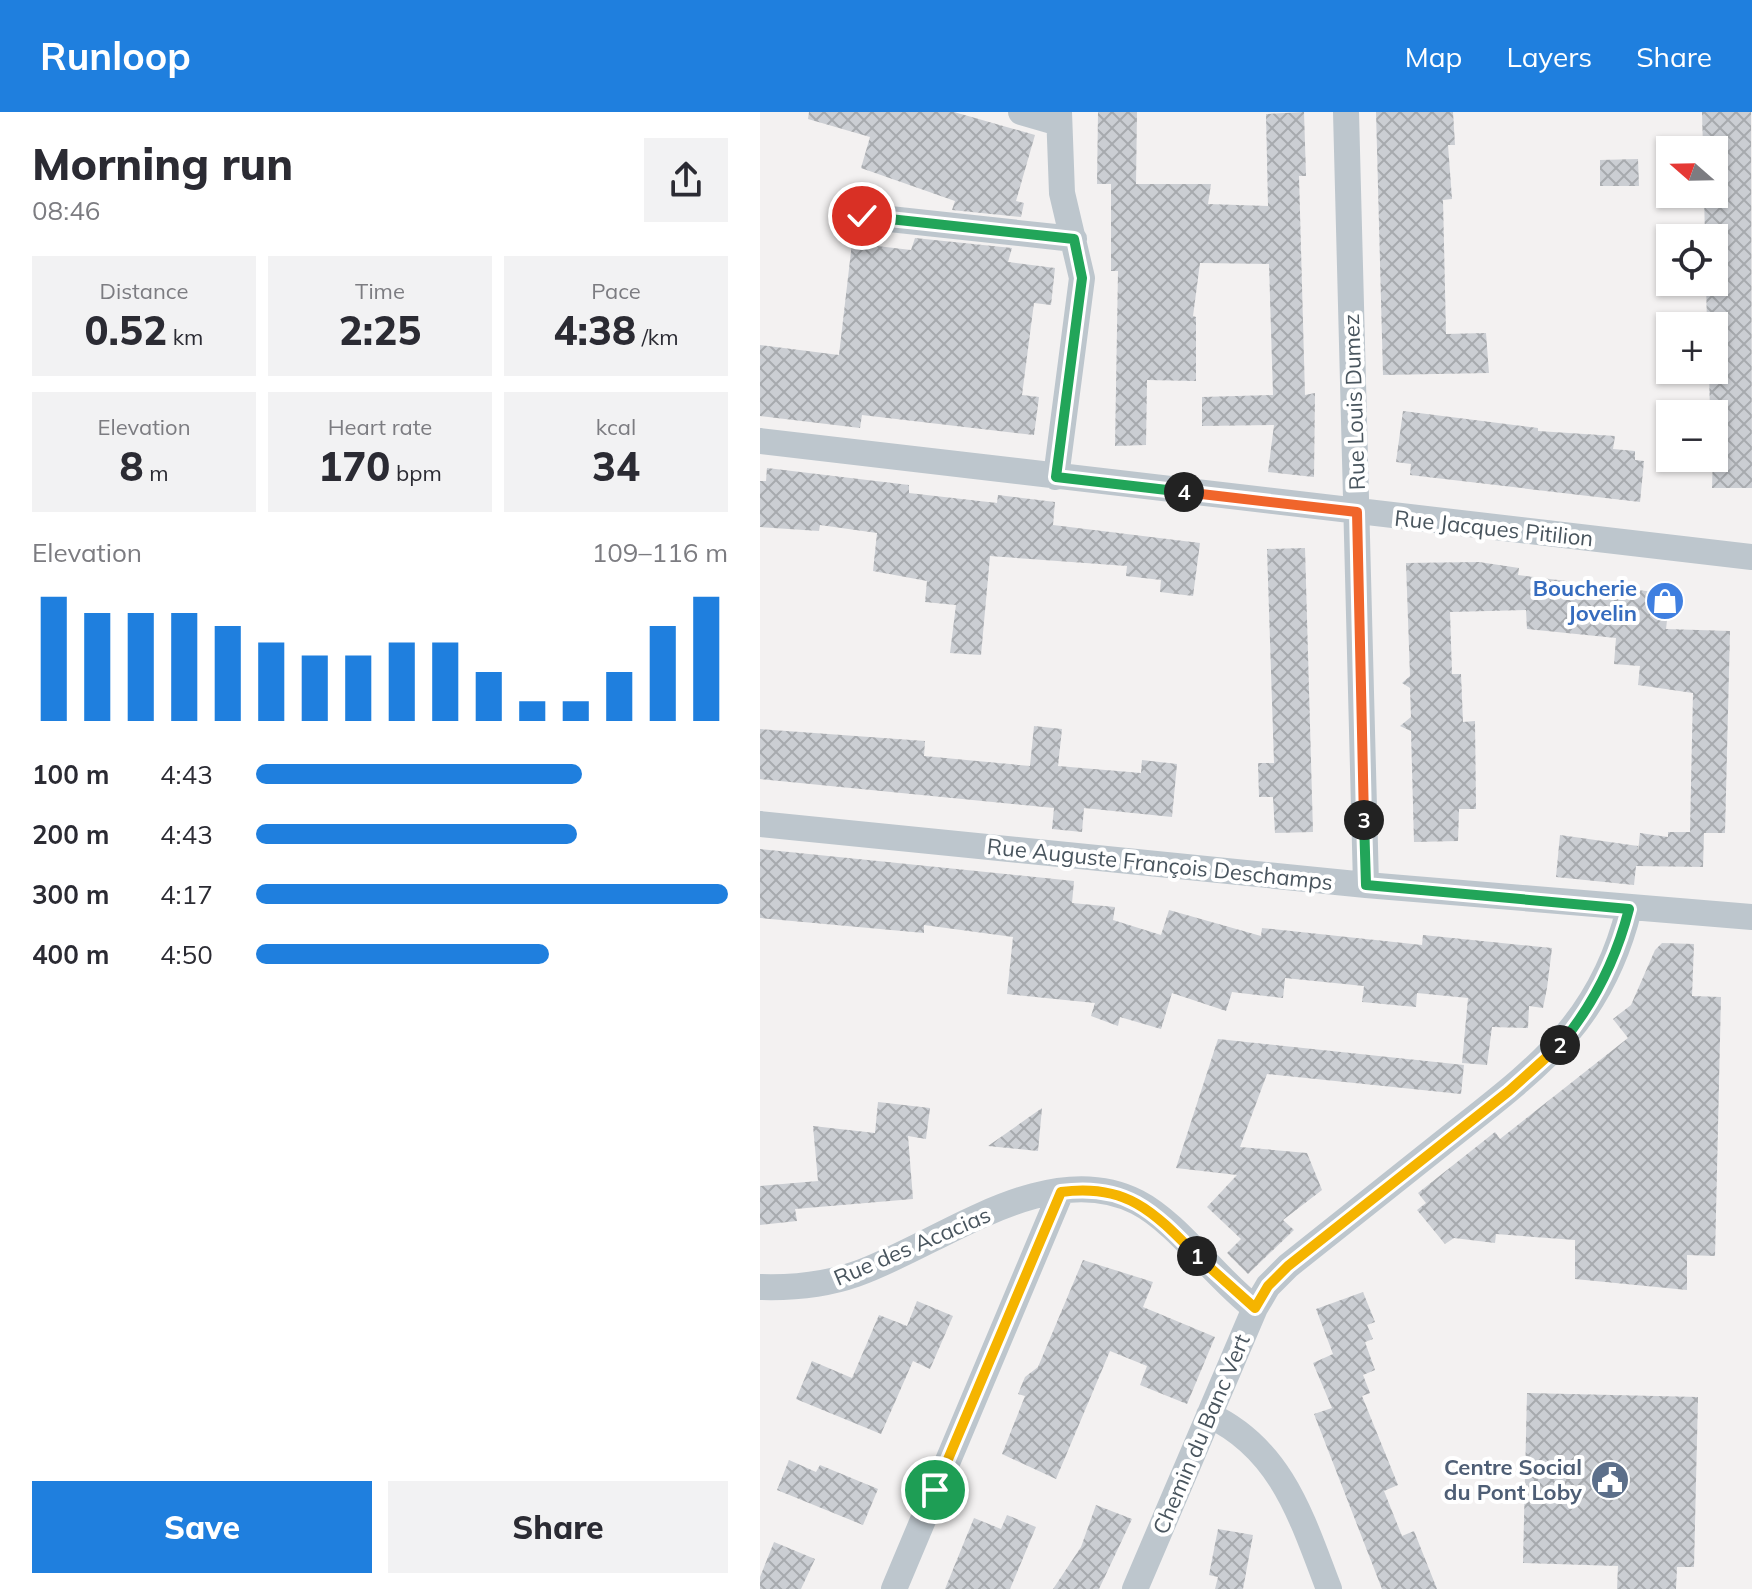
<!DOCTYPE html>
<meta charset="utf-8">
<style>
body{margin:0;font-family:Mulish,sans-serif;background:#f2f2f3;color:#2b2b33;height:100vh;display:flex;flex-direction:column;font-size:30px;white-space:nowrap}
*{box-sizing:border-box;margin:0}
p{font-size:26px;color:#7c7c81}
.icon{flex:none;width:44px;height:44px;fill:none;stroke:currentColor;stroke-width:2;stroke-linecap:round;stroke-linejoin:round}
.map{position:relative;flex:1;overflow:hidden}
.sheet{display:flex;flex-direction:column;background:#fff;width:760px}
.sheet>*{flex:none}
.needle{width:52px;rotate:290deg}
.controls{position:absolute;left:896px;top:24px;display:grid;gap:16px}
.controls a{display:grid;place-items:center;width:72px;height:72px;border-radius:0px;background:#fff;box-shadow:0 2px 6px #0004;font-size:40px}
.pin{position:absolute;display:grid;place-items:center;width:68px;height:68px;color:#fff;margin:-34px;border:4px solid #fff;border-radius:50%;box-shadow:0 2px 8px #0007}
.km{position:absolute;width:40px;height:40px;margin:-20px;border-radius:50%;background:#222;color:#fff;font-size:22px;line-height:40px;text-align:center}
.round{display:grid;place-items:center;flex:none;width:84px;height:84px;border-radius:0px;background:#f2f2f3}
.overview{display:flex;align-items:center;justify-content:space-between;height:136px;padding:0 32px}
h1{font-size:44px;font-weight:800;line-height:60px}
.figures{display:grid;grid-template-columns:repeat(3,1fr);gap:12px;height:136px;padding:8px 32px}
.figures div{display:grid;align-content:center;border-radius:0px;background:#f2f2f3;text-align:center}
.figures b{font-size:40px;font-weight:800}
.figures small{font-size:22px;font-weight:400}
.figures p{font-size:22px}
.chart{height:224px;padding:16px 32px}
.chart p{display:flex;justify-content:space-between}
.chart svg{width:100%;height:144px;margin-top:8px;stroke:#1f7fde;stroke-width:6}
.cta{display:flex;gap:16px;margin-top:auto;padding:16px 32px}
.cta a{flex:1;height:92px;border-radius:0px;background:#1f7fde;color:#fff;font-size:32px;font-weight:800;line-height:92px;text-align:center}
.cta a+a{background:#f2f2f3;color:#2b2b33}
ul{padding:0 32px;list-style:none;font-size:26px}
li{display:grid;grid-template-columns:128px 96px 1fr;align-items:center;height:60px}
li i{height:20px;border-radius:10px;background:#1f7fde}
header{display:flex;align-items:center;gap:48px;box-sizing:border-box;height:112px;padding:0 40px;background:#1f7fde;color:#fff}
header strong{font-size:38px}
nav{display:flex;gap:44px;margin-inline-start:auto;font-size:28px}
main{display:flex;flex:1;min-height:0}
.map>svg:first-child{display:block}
.building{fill:url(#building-cross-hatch)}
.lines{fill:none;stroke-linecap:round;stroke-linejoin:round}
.minor{stroke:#bdc6cd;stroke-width:26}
.split-1-casing{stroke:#fff;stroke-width:16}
.split-2-casing{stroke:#fff;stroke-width:16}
.split-3-casing{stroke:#fff;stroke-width:16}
.split-4-casing{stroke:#fff;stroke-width:16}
.split-5-casing{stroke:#fff;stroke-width:16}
.split-1{stroke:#f5b400;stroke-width:10}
.split-2{stroke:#f5b400;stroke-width:10}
.split-3{stroke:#22a559;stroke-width:10}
.split-4{stroke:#f0652b;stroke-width:10}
.split-5{stroke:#22a559;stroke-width:10}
.labels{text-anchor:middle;stroke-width:8;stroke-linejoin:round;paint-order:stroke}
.street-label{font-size:22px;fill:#49555e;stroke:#fff}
.shop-label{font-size:22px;font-weight:bold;fill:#366cbe;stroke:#fff;text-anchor:end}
.service-label{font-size:22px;font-weight:bold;fill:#4e5e75;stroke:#fff;text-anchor:end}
</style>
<header>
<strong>Runloop</strong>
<nav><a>Map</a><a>Layers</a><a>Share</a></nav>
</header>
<main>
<section class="sheet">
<div class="overview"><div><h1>Morning run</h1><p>08:46</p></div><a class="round"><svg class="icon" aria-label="share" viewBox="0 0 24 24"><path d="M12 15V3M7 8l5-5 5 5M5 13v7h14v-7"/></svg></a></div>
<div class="figures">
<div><p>Distance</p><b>0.52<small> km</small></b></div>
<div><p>Time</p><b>2:25</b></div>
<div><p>Pace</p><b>4:38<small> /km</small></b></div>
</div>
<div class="figures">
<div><p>Elevation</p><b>8<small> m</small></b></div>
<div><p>Heart rate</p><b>170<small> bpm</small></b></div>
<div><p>kcal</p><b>34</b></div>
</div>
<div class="chart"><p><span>Elevation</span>109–116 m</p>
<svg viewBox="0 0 160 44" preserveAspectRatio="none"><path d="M5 44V6M15 44V11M25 44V11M35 44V11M45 44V15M55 44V20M65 44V24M75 44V24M85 44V20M95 44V20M105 44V29M115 44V38M125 44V38M135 44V29M145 44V15M155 44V6"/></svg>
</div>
<ul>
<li><b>100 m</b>4:43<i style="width:69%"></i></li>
<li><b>200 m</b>4:43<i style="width:68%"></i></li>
<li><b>300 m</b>4:17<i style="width:100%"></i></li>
<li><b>400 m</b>4:50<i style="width:62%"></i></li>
</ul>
<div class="cta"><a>Save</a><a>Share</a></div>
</section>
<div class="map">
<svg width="992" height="1477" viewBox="0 0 992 1477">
<defs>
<pattern id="building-cross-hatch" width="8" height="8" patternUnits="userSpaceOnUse" patternTransform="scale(2)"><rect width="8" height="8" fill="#cbced3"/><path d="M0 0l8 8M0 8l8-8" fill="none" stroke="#a7aaae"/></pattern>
</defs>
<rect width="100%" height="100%" fill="#f3f1f1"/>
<path class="building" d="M49,0H194L275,23L256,89L264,91L261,105L192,98L195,89L101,56L110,25L48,7Z
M338,0H377L376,72H451L448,92L508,94L506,2L544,0L546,64H539L545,283L555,281L554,365L508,360L514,313L442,314V285L513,283L509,152L440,151L433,204L436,205V269L387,268L386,333L355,334L358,159H351V72H337Z
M616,0H693L695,33H688L692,87L683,88L686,222L726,221L729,261L623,263Z
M942,0H991L992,376H952L954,302H950L949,258H954V214H947L946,170H954V126H945L944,82H954V38H943Z
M878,47L879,74H840V48Z
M155,126L252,136L248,150L295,156L291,193L274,191L262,283L279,285L274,323L102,303L100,316L0,304V233L79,243L92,131L151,138Z
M643,299L778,316V319L855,324L853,337L875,339V348L884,349L880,390L650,363L651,352L636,350Z
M7,356L149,373V381L237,391L238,383L295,390L293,413L440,431L433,484L400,480L401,468L366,464L367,454L230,444L221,543L190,541L196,493L165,490L167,469L113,459L117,421L60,413L59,419L0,415V369H6Z
M545,436L553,720L515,721L513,685H499L498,651H514L507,437Z
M719,450L759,456L758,463L910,482L906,517L970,519L965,721H944L943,755L876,754L874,773L796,765L800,723L878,734V740L880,721L908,725V720H930L933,581L878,573L880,554L854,552L856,526L767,517L766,498L690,500L692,562H701L703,610L715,609L716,697H699L698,729L654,730L651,619L640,614L651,605L650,576L642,571L650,564L646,451Z
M274,614L302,617L298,654L381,661L382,648L417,652L412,705L324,696L322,720L292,717L294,696L0,667V617L165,629L164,644L270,654Z
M0,737L314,769L312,791L355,795L353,808L401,823L409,798L501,824L502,816L662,833L663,823L792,836L787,876L783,896L769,894L768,916L732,915L727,953L702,951L708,886L657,881L656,895L602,890L604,874L525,866L523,886L472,880L466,899L412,881L401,917L360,905L358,914L331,904L335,891L247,882L253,825L164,813V821L0,806Z
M902,831L934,832L932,884L961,885L955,1144L927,1143V1178L815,1167V1128L736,1122L735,1131L694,1126L685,1132L657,1098L666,1091L658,1081L735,1020L740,1027L868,926L853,907L871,893L895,838Z
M458,927L704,953L701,982L507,962L480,1035L547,1041L562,1078L523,1108L534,1118L488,1162L467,1141L481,1127L447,1095L477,1063L416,1056Z
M118,990L170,996L166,1027L148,1024L153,1087L35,1097L37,1109L0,1113V1074L58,1069L53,1014L115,1021Z
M282,996L278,1039L228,1034Z
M323,1148L393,1170L383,1195L455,1225L427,1292L380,1273L387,1254L350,1239L296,1367L242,1342L265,1284L258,1282L265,1265L278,1255Z
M603,1180L615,1210L607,1213L613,1227L605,1230L615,1258L603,1263L610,1281L602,1284L638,1373L624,1379L642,1424L654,1419L677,1477H622L554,1302L572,1296L553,1251L573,1242L556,1197Z
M157,1189L193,1204L170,1257L153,1249L121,1322L36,1287L52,1249L92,1266L119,1203L147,1214Z
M767,1281L938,1285L934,1455H917L916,1477H857L858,1454L763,1451Z
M29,1348L56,1360L60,1353L118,1377L103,1413L17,1378Z
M336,1393L372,1407L339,1477H293L321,1435Z
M247,1403L276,1415L250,1477H185L214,1406L241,1417Z
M458,1417L493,1423L483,1477H455L458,1465L449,1463Z
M14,1430L55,1447L41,1477H0V1465Z"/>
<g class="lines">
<path class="minor" d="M261,0L299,11
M586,0L606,773
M102,104L314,127
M0,329L992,445
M296,365L322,166L302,81L299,0
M0,712L606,773L992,805
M0,1175C33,1176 65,1173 96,1162C179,1133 287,1044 377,1090C418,1111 456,1167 495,1196
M449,1303C522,1337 542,1407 569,1477
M134,1477L301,1080
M375,1477L495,1196L508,1174L528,1154C579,1114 629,1073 680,1033C770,961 840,916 869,797"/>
</g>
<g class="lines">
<defs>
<path id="split-1" d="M175,1378L301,1080C367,1071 394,1100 437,1144"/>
<path id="split-2" d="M437,1144L495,1196L508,1174L528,1154L749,979L800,933"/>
<path id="split-3" d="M604,708L606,773L869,797C856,848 834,892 800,933"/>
<path id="split-4" d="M424,380L597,400L604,708"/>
<path id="split-5" d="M102,104L314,127L322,166L296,365L424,380"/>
</defs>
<use href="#split-1" class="split-1-casing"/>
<use href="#split-2" class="split-2-casing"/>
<use href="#split-3" class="split-3-casing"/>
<use href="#split-4" class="split-4-casing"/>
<use href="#split-5" class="split-5-casing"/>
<use href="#split-1" class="split-1"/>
<use href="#split-2" class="split-2"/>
<use href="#split-3" class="split-3"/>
<use href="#split-4" class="split-4"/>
<use href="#split-5" class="split-5"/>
</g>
<defs>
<symbol id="shop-disc" viewBox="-11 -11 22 22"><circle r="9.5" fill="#3f7fe0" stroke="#fff"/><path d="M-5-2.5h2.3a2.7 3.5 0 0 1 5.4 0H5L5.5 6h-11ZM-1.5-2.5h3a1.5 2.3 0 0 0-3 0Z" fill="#fff"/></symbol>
<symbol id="civic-disc" viewBox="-11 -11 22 22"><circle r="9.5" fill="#5c6f8a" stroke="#fff"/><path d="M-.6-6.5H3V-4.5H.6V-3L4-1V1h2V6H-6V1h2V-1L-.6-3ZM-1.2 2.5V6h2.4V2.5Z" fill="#fff"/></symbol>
</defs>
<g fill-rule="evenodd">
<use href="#shop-disc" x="883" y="467" width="44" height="44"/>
<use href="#civic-disc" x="828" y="1346" width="44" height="44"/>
</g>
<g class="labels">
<g class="street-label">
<text transform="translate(594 290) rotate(-92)" y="8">Rue Louis Dumez</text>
<text transform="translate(734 416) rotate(6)" y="8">Rue Jacques Pitilion</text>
<text transform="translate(400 752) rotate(6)" y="8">Rue Auguste François Deschamps</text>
<text transform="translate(152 1134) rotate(-23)" y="8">Rue des Acacias</text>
<text transform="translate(441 1322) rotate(-67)" y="8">Chemin du Banc Vert</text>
</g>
<g class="shop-label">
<text x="877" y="484">Boucherie<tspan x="877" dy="25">Jovelin</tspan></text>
</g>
<g class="service-label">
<text x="822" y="1363">Centre Social<tspan x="822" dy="25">du Pont Loby</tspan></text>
</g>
</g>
</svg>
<div class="controls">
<a><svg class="needle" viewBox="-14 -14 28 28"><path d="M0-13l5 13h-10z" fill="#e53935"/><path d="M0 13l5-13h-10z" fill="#7c7c81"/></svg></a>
<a><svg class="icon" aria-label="locate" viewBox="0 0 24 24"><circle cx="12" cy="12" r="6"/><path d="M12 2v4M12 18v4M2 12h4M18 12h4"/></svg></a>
<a>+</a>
<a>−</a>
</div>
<div class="pin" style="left:175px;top:1378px;background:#1e9e55"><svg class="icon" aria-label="arrive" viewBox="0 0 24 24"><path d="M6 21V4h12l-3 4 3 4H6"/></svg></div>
<div class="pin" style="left:102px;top:104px;background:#d93025"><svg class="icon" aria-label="check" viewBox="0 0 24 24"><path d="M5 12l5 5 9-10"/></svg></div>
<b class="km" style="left:437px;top:1144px">1</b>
<b class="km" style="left:800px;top:933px">2</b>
<b class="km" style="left:604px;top:708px">3</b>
<b class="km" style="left:424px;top:380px">4</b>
</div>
</main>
